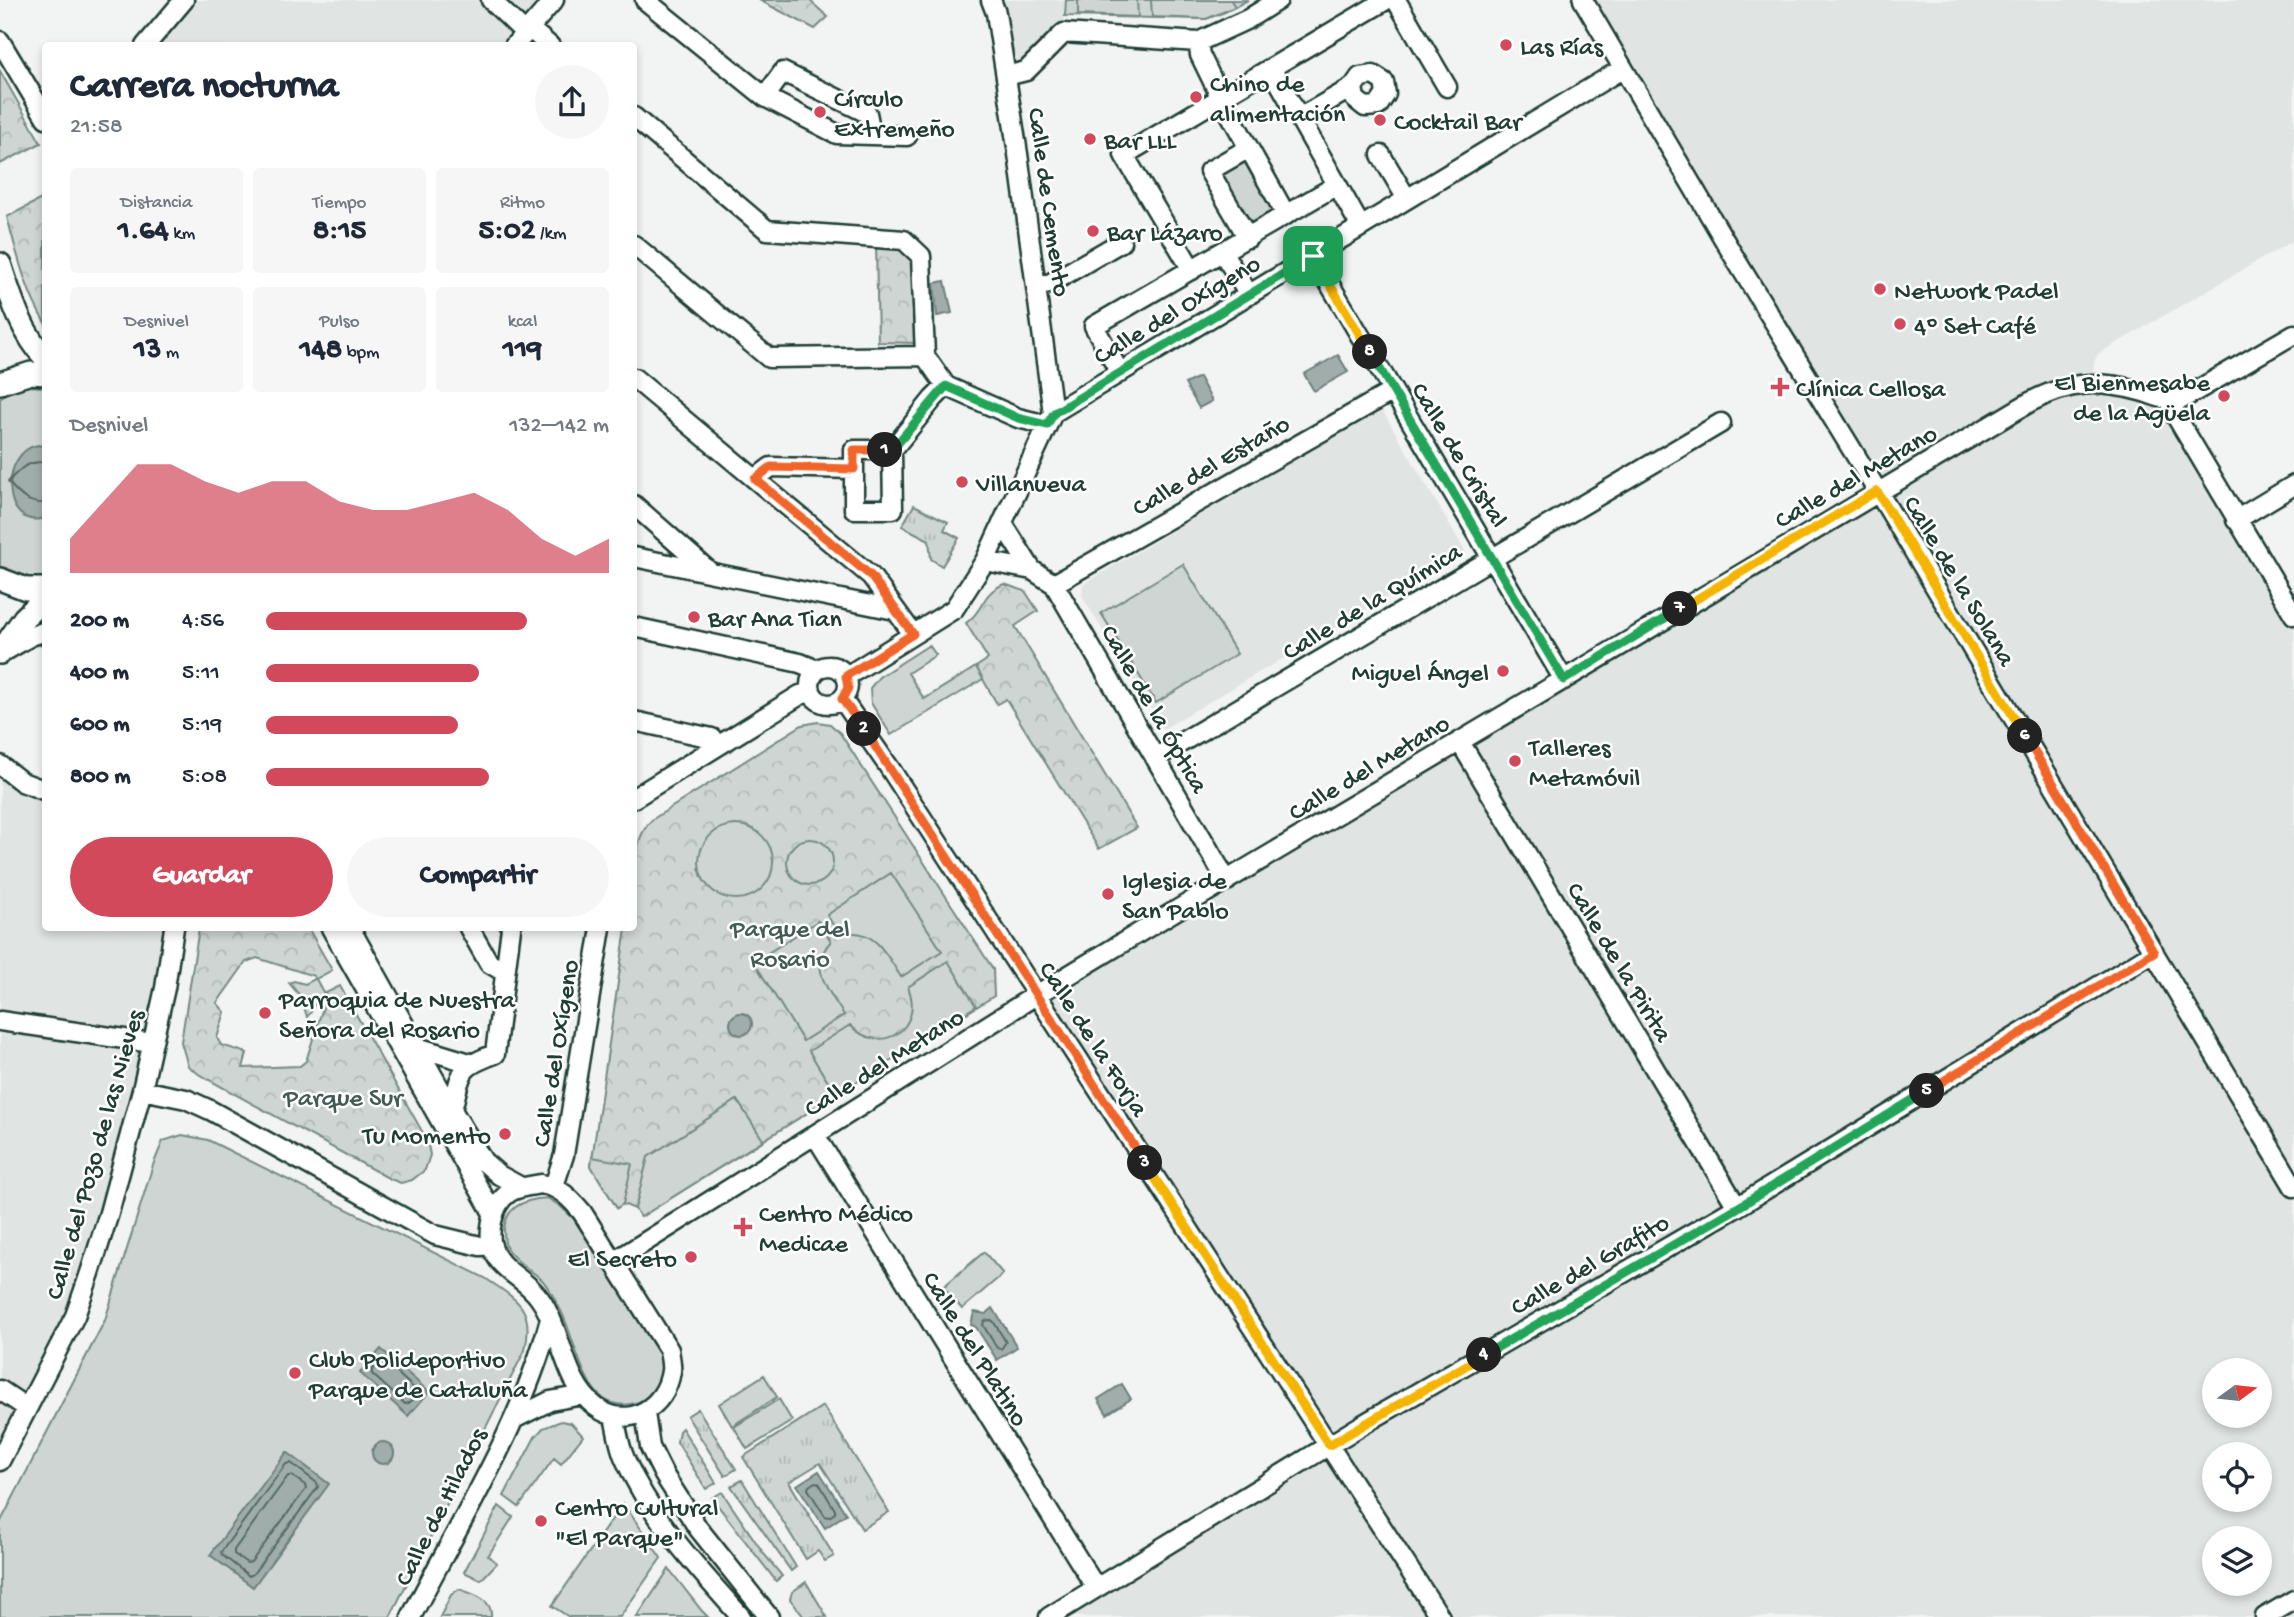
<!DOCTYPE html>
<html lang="es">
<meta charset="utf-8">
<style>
body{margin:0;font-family:"Gochi Hand",sans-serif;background:#f6f6f7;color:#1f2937;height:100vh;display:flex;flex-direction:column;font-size:26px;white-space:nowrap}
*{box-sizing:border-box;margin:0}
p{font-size:23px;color:#747a83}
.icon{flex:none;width:38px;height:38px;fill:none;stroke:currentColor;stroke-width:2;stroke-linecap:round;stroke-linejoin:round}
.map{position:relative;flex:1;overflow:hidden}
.panel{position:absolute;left:42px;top:42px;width:595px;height:889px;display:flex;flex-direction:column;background:#fff;border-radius:7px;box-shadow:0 4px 10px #0003}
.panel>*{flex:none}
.needle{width:46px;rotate:75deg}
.controls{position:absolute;left:2202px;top:1358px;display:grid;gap:14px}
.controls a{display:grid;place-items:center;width:70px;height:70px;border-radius:50%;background:#fff;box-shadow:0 4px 10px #0003;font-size:35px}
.pin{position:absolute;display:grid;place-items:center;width:60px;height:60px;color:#fff;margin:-30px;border-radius:14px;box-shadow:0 4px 10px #0006}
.km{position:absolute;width:35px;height:35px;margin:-18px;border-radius:50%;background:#222;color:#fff;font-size:19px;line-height:35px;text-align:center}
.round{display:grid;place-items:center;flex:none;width:74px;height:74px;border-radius:37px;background:#f6f6f7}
.overview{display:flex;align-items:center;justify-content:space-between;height:119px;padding:0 28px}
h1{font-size:38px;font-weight:700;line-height:52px}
.stats{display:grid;grid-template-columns:repeat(3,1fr);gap:10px;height:119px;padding:7px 28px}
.stats div{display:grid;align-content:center;border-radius:7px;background:#f6f6f7;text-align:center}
.stats b{font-size:30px;font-weight:700}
.stats small{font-size:19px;font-weight:400}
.stats p{font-size:19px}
.chart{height:196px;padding:14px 28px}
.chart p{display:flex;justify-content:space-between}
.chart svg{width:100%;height:126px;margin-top:7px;fill:#d1495b;opacity:.7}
.button{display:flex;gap:14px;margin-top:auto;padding:14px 28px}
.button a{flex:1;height:80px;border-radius:42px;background:#d1495b;color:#fff;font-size:28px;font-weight:700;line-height:80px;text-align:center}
.button a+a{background:#f6f6f7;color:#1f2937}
ul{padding:0 28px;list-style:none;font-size:23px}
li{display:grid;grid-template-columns:112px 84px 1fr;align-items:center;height:52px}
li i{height:18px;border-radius:9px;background:#d1495b}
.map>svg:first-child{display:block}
.built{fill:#e0e4e3;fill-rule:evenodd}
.grass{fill:url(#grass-tufts);stroke:#768984;stroke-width:2}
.park{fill:url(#park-crowns);stroke:#768984;stroke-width:2;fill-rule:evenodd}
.garden{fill:#ced5d3;stroke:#768984;stroke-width:2}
.water{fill:#a1adaa;stroke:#6d807b;stroke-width:2}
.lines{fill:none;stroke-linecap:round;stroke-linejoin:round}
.shore{stroke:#536a63;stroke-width:2}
.minor-casing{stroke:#1f3d34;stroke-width:23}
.major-casing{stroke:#1f3d34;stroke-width:26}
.minor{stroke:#fff;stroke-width:18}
.major{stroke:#fff;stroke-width:21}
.split-1-casing{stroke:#fff;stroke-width:14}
.split-2-casing{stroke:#fff;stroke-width:14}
.split-3-casing{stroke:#fff;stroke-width:14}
.split-4-casing{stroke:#fff;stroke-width:14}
.split-5-casing{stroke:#fff;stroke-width:14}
.split-6-casing{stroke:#fff;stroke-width:14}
.split-7-casing{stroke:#fff;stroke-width:14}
.split-8-casing{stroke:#fff;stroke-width:14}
.split-9-casing{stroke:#fff;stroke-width:14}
.split-1{stroke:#22a559;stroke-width:9}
.split-2{stroke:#f0652b;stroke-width:9}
.split-3{stroke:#f0652b;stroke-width:9}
.split-4{stroke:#f5b400;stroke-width:9}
.split-5{stroke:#22a559;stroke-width:9}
.split-6{stroke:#f0652b;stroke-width:9}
.split-7{stroke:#f5b400;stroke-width:9}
.split-8{stroke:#22a559;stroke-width:9}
.split-9{stroke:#f5b400;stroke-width:9}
.poi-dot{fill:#d1495b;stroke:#fff;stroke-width:2.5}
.labels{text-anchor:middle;stroke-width:5;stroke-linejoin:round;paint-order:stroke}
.poi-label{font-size:26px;fill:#1f3d34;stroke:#fff;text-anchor:start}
.street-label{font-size:26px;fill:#1f3d34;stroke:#fff}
.park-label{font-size:26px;fill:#425b54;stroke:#fff}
</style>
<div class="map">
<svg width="2294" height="1617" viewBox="0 0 2294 1617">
<defs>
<pattern id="grass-tufts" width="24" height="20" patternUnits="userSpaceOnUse" patternTransform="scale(1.75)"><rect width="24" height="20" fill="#ced5d3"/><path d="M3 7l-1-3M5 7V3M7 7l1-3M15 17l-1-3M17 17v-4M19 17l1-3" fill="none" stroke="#b0b8b6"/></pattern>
<pattern id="park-crowns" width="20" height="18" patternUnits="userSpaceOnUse" patternTransform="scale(1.75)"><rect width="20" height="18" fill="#ced5d3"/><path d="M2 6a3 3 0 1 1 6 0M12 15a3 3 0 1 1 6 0" fill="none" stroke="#b0b8b6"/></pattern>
</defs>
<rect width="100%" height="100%" fill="#f2f3f3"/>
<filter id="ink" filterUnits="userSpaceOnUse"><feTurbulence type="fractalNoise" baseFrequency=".0143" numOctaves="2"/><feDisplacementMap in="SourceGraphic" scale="14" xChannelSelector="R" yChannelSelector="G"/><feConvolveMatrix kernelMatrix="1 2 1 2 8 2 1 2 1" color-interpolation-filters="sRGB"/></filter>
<g filter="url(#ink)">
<path class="built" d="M184,0H554L514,45L164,46L153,36Z
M991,0H1066L1064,33L1006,76Z
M1583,0H2294V240L2098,354L2094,362L2092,382L2170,401L2294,615V1617H1049L1329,1445L1036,995L1877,491ZM2214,1370H2259V1416H2214ZM2214,1454H2259V1500H2214ZM2214,1538H2259V1584H2214Z
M1381,408L1465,551L1163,729L1082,596L1083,584Z
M0,765L45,791L46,928H174L90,1273L0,1461Z"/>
<path class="grass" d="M914,505L948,522L944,530L959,538L942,566L931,559L929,540L902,526Z
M823,1406L889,1512L862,1529L820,1463L789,1482L834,1556L825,1561L818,1551L806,1559L743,1457Z
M698,1409L736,1469L725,1476L687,1416Z
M682,1428L716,1483L706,1489L677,1442L679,1431Z
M742,1480L796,1567L791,1571L731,1486Z
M722,1492L764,1554L782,1576L776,1581L712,1498Z
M806,1582L827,1617H804L790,1599L792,1592Z"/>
<path class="park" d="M759,0H809L828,17L815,29Z
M1066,0H1248L1225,12L1206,19L1065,16Z
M0,71L41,143L0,164Z
M45,197V323C25,290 17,253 7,217Z
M876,245L905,246L915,261L916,343L878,342Z
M1004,584L1025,591L1038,611L1015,626L1137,828L1099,849L1006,699L997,704L976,667L988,659L966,623C985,610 980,594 1004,584Z
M818,722L830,724L840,733L993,969L994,996L641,1217L635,1209L623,1204L617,1208L591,1166L626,928H634C634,897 628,840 653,819L802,725Z
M199,928H308L332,970L316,979L324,994L340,986L427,1140L430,1155L425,1170L412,1180L401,1183L390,1179L200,1075L188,1066L181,1042ZM257,958L314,976L315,979L305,984L294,981L289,983L301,997L307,1017L311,1012L316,999L324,995L326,998L306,1061L300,1066L243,1068L247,1053L221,1045L217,1038L225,1012L217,1003L246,962Z"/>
<path class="garden" d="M1078,0H1137L1138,17L1078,15Z
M1151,0H1231L1235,7L1206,19L1152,17Z
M1244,161L1273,212L1251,225L1221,175Z
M26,386L46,387L45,577C29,578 14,577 0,566V398L8,392Z
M1183,564L1237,654L1156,703L1101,613Z
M929,645L936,655L908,673L924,699L976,667L983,679L891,735L871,703L870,688L879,677Z
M699 862a37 37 0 1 1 74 0a37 37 0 1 1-74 0Z
M787 862a23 23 0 1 1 46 0a23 23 0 1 1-46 0Z
M891,873L942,951L901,977C887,955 872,923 840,936L827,915Z
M818,921L831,941C807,967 829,991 844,1015L803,1041L754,962Z
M948,961L976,1006L836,1095L809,1051L850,1025C880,1057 925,1029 908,987Z
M737,1100L763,1140L641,1217L635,1209L648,1157Z
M182,1135L208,1140L485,1278C517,1300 535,1307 525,1350L390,1617H0V1523L105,1320L153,1165L163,1141Z
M592,1157L632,1164L623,1204L617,1208L591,1166Z
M547,1198L560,1206L574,1219L659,1353C661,1358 663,1364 663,1369C663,1398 627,1414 604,1399C581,1384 573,1333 560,1309C555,1300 550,1289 543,1281C532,1270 516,1263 507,1249C504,1244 504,1235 504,1229C506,1205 528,1199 547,1198Z
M984,1252L1003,1274L962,1309L943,1287Z
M764,1375L777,1397L732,1426L719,1404Z
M779,1399L792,1421L747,1449L734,1427Z
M561,1421L571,1423L583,1436L561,1464L554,1458L519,1507L504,1496L535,1437L543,1428Z
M623,1503L661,1558L620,1617H569L552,1606Z
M499,1506L513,1517L488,1556L497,1563L481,1580L464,1572Z
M669,1569L702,1611L708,1617H637Z
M459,1589C473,1594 493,1599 491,1617H440L451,1595Z"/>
<path class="water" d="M945,281L952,313L937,316L934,283Z
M1338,355L1348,372L1314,391L1304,374Z
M1199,377L1212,401L1199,408L1185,384Z
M38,445L46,447L45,518C0,531 0,451 38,445Z
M730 1024a11 11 0 1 1 22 0a11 11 0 1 1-22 0Z
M993,1308L1017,1347L997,1360L976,1327L971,1325L974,1312L986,1314Z
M381,1349L429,1392L408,1416L360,1373Z
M1122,1384L1131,1399L1107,1414L1098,1399Z
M372 1453a11 11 0 1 1 22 0a11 11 0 1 1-22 0Z
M287,1452L329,1484L253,1587L210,1555Z
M819,1471L846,1514L825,1528L797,1485Z"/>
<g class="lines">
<path class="shore" d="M46,462C26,461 20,469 8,482C20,495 26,504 46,503
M990,1320L993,1321L1006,1342L1001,1349L997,1348L983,1325L984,1321Z
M380,1361H384L417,1391V1395L409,1403L405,1404L372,1374V1370Z
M291,1463L317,1483L318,1487L253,1574L249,1576L222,1555L221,1552L286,1464Z
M288,1476H292L305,1485L306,1489L251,1562L247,1563L234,1554V1550Z
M815,1482L819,1483L835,1510V1513L829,1517L825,1516L808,1489L809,1486Z"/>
<defs>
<path id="minor" d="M491,0L525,33
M645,0L765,97L837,134L907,136
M991,0L996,13L1018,154L1053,413
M1396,0L1447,87
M1583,0L1739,265L1889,510L2294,1187
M529,28L550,46
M0,41L46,118
M1198,42L1200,55L1221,98L1286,215
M145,46L184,0
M514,46L554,0
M1271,68L1361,227
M1006,76L1026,71L1064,33L1198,42L1248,19L1278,0
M765,97L783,72L867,113L871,133
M634,117L767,230L904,240L921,256L925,356
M1299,118L1353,87L1360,77L1373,75L1384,82L1386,94L1378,106L1365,107L1355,99L1353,87
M1381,155L1407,199
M1248,238L1209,171L1249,148
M634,245L769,358L925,356
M1223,253L1249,295
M1313,256L1564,680
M1192,270L1124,155L1386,0
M1037,286L1049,284L1121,242
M925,356L946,386L1018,418L1047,425
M1120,373L1094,326L1337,185
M634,378L871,576L913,634
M2170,401L2177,418L2294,615
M854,450H892L893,509H854Z
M892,450L933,399L946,386
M755,479L771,467L854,469
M634,505L710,572
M2236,520L2294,485
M1003,524L1032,570
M634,557L895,610
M985,561L1032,570L1054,584L1227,881
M1054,584L1393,391
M634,627L800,663L817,670
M0,654L31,636L46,631
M810 685a19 19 0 1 1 38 0a19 19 0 1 1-38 0Z
M847,676L954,609L985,561L1053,413L1622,69
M842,699L889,767L1440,1617
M634,721L712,738L717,745
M1460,742L1737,1207
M1155,758L1721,423
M0,765L22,782L46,791
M634,798L800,695L811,692
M331,928L494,1215
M350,928L452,1110L483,1161L499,1175L521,1187
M469,928L489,963L504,972
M0,1021L152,1043
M417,1047L470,1063
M142,1090L186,1099L210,1110L435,1235L480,1246L492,1245
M452,1110C462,1073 456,1068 495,1054L511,928
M815,1135L1096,1588
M541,1184C560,1187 570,1198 582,1212L669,1350C670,1357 672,1365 671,1371C666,1408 627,1431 596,1407C563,1382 563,1332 540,1299C527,1280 509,1275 498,1259C484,1240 491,1204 510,1192C520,1186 531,1186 541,1184Z
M554,1186L564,1155L601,928
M615,1261L1036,995L1170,914L2030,402C2071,381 2097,380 2140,391C2155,395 2167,402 2182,399L2294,334
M0,1390L27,1408
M645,1413L650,1447L664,1475L698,1528L769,1617
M614,1416C617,1430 619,1446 625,1459C651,1519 698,1568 741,1617
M514,1419L550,1401L583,1395
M0,1461L75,1316L90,1273L109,1213L142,1090L165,988L174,928
M411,1617C461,1520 522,1424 550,1319
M1049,1617L1362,1425L1737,1207L2154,952
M2265,1617L2294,1600"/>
<path id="major" d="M0,264C11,298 21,332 46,359
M0,383L31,373L46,374
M0,579L26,589H46
M0,653L24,618L46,597"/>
</defs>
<use href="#minor" class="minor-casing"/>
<use href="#major" class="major-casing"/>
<use href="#minor" class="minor"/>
<use href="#major" class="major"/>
</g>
</g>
<g class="lines" filter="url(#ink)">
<defs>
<path id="split-1" d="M885,450H892L946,386L1018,418L1047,425L1054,413L1313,256"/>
<path id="split-2" d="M864,729L842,699L848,688L846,676L913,634L871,576L755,479L771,467L854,469V450H885"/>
<path id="split-3" d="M864,729L1145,1163"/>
<path id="split-4" d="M1145,1163L1329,1445L1484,1355"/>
<path id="split-5" d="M1484,1355L1737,1208L1927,1091"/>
<path id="split-6" d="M1927,1091L2154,952L2025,736"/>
<path id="split-7" d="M1680,609L1877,491L2025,736"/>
<path id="split-8" d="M1370,352L1564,680L1680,609"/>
<path id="split-9" d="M1313,256L1370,352"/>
</defs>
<use href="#split-1" class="split-1-casing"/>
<use href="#split-2" class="split-2-casing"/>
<use href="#split-3" class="split-3-casing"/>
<use href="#split-4" class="split-4-casing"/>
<use href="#split-5" class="split-5-casing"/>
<use href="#split-6" class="split-6-casing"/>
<use href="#split-7" class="split-7-casing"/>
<use href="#split-8" class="split-8-casing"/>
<use href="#split-9" class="split-9-casing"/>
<use href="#split-1" class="split-1"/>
<use href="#split-2" class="split-2"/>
<use href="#split-3" class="split-3"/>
<use href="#split-4" class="split-4"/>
<use href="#split-5" class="split-5"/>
<use href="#split-6" class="split-6"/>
<use href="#split-7" class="split-7"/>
<use href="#split-8" class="split-8"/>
<use href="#split-9" class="split-9"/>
</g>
<g class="poi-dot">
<circle cx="1506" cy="45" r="7"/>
<circle cx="1196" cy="97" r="7"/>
<circle cx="820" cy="112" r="7"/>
<circle cx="1380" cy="120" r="7"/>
<circle cx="1090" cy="139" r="7"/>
<circle cx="1093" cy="231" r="7"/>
<circle cx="1880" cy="289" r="7"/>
<circle cx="1900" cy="324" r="7"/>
<path d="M1776.5 376.5h7v7h7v7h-7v7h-7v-7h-7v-7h7z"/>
<circle cx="2224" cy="396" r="7"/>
<circle cx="962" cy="482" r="7"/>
<circle cx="694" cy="617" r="7"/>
<circle cx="1503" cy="671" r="7"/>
<circle cx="1515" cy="761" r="7"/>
<circle cx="1108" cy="894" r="7"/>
<circle cx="265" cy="1013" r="7"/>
<circle cx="505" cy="1134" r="7"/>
<path d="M739.5 1216.5h7v7h7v7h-7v7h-7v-7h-7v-7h7z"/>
<circle cx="691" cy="1257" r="7"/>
<circle cx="295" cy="1373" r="7"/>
<circle cx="541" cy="1521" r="7"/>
</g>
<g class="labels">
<g class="poi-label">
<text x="1520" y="54">Las Rías</text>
<text x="1210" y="91">Chino de<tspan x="1210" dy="30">alimentación</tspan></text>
<text x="834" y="106">Círculo<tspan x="834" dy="30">Extremeño</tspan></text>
<text x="1394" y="129">Cocktail Bar</text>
<text x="1104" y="148">Bar LLL</text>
<text x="1107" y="240">Bar Lázaro</text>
<text x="1894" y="298">Network Padel</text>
<text x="1914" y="333">4º Set Café</text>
<text x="2210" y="390" text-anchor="end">El Bienmesabe<tspan x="2210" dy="30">de la Agüela</tspan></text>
<text x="1796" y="396">Clínica Cellosa</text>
<text x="976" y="491">Villanueva</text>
<text x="708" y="626">Bar Ana Tian</text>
<text x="1489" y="680" text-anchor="end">Miguel Ángel</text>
<text x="1529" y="755">Talleres<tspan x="1529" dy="30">Metamóvil</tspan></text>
<text x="1122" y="888">Iglesia de<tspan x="1122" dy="30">San Pablo</tspan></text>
<text x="279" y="1007">Parroquia de Nuestra<tspan x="279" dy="30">Señora del Rosario</tspan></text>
<text x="491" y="1143" text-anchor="end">Tu Momento</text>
<text x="759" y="1221">Centro Médico<tspan x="759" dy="30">Medicae</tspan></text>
<text x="677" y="1266" text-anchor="end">El Secreto</text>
<text x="309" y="1367">Club Polideportivo<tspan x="309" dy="30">Parque de Cataluña</tspan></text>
<text x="555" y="1515">Centro Cultural<tspan x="555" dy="30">"El Parque"</tspan></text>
</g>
<g class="street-label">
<text transform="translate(1051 202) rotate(82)" y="9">Calle de Cemento</text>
<text transform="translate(1176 308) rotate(-31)" y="9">Calle del Oxígeno</text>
<text transform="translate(1461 454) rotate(59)" y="9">Calle de Cristal</text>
<text transform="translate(1210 464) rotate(-30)" y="9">Calle del Estaño</text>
<text transform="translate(1855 475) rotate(-30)" y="9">Calle del Metano</text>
<text transform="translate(1961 580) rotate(59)" y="9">Calle de la Solana</text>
<text transform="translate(1371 600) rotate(-31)" y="9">Calle de la Química</text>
<text transform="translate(1156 708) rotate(60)" y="9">Calle de la Óptica</text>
<text transform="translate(1368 766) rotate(-31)" y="9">Calle del Metano</text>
<text transform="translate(1621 961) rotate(59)" y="9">Calle de la Pirita</text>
<text transform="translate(1095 1038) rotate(57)" y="9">Calle de la Forja</text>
<text transform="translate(554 1053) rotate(-81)" y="9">Calle del Oxígeno</text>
<text transform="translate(883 1061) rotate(-32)" y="9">Calle del Metano</text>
<text transform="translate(93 1154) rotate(-74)" y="9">Calle del Pozo de las Nieves</text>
<text transform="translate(1589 1263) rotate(-30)" y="9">Calle del Grafito</text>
<text transform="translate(977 1348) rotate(58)" y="9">Calle del Platino</text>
<text transform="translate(439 1506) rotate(-63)" y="9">Calle de Hilados</text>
</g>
<g class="park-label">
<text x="790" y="936">Parque del<tspan x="790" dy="30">Rosario</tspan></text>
<text x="343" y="1105">Parque Sur</text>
</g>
</g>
</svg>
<div class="controls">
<a><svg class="needle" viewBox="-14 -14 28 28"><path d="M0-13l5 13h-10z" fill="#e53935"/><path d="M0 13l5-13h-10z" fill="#747a83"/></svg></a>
<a><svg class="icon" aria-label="locate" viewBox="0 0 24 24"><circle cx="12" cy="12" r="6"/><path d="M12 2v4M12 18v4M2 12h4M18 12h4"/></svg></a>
<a><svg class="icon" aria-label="layers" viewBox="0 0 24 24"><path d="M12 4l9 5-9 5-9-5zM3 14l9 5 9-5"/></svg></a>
</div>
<div class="pin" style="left:1313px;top:256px;background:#1e9e55"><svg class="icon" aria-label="arrive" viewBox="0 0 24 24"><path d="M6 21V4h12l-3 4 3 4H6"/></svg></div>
<b class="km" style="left:885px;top:450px">1</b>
<b class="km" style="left:864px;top:729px">2</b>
<b class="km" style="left:1145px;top:1163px">3</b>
<b class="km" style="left:1484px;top:1355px">4</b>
<b class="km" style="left:1927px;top:1091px">5</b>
<b class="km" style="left:2025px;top:736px">6</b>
<b class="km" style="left:1680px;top:609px">7</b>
<b class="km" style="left:1370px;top:352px">8</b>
<section class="panel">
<div class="overview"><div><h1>Carrera nocturna</h1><p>21:58</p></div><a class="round"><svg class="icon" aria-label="share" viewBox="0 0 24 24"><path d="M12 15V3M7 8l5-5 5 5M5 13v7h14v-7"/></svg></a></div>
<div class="stats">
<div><p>Distancia</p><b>1.64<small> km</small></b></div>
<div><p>Tiempo</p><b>8:15</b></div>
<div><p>Ritmo</p><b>5:02<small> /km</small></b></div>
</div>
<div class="stats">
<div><p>Desnivel</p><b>13<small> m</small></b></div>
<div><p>Pulso</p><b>148<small> bpm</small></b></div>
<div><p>kcal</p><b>119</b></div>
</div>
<div class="chart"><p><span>Desnivel</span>132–142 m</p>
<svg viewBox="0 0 160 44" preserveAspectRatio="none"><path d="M0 44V32L10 19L20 6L30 6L40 12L50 16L60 12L70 12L80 19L90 22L100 22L110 19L120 16L130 22L140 32L150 38L160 32V44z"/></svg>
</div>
<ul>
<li><b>200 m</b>4:56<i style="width:76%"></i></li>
<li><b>400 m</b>5:11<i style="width:62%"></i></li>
<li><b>600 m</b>5:19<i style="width:56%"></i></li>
<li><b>800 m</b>5:08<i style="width:65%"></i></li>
</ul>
<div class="button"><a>Guardar</a><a>Compartir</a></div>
</section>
</div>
